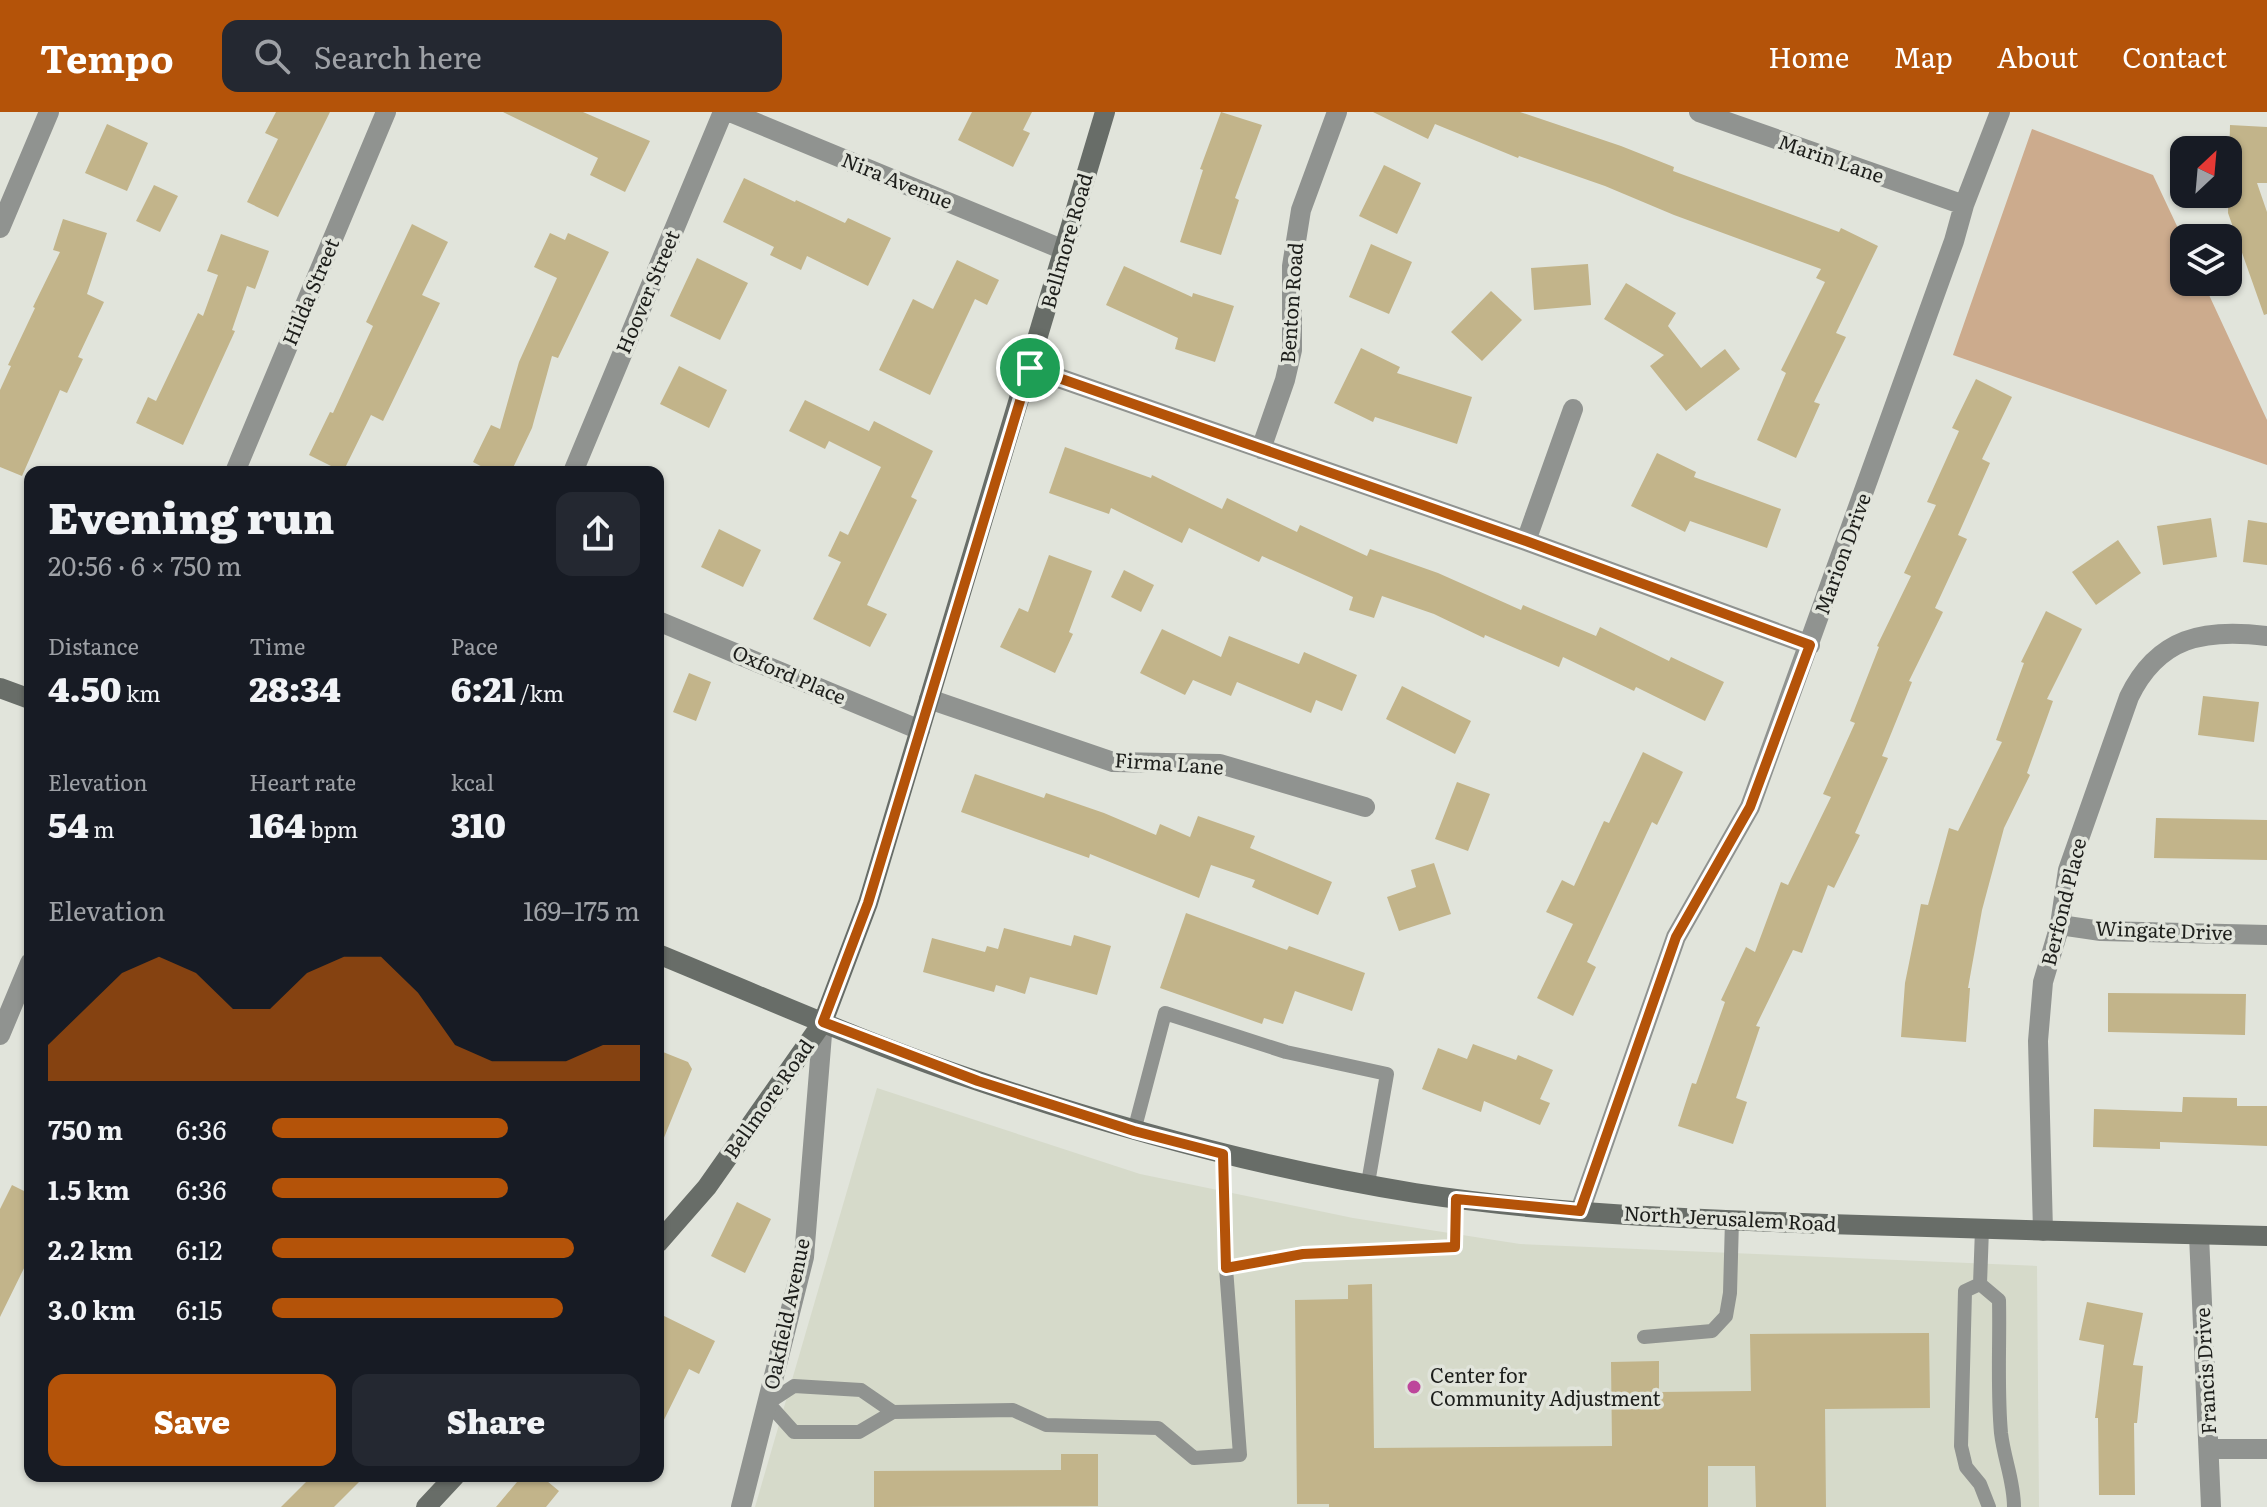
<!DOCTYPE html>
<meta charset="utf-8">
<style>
body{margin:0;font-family:Literata,serif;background:#242831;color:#f1f3f6;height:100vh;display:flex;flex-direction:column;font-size:30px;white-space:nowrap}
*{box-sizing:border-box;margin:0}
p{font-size:26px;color:#9ea1a6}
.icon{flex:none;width:44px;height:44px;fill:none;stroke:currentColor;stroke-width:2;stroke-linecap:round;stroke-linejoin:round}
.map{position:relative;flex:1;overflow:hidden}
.drawer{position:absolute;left:24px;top:354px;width:640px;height:1016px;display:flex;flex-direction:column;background:#171b24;border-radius:16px;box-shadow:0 2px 6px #0004}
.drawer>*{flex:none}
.needle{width:52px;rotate:26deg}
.buttons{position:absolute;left:2170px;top:24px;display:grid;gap:16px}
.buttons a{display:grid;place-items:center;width:72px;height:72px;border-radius:16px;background:#171b24;box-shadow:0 2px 6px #0004;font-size:40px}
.pin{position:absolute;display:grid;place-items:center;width:68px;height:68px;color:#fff;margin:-34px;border:4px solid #fff;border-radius:50%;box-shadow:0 2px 8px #0007}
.round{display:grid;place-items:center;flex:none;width:84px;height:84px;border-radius:16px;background:#242831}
.head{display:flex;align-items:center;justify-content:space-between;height:136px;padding:0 24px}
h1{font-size:44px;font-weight:800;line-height:60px}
.metrics{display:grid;grid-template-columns:repeat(3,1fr);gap:12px;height:136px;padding:8px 24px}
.metrics div{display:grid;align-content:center}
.metrics b{font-size:34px;font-weight:800}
.metrics small{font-size:22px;font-weight:400}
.metrics p{font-size:22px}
.chart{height:224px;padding:16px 24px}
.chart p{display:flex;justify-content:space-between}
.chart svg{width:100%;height:144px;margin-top:8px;fill:#b45309;opacity:.7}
.cta{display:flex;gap:16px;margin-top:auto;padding:16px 24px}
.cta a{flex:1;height:92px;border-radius:16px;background:#b45309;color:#fff;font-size:32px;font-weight:800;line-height:92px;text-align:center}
.cta a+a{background:#242831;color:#f1f3f6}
ul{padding:0 24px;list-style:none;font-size:26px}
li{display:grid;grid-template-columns:128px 96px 1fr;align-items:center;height:60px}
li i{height:20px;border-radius:10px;background:#b45309}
header{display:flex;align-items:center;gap:48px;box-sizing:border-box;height:112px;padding:0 40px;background:#b45309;color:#fff}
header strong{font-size:38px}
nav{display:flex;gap:44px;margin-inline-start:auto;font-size:28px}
.search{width:560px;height:72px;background:#242831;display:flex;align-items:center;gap:20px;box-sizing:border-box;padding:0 28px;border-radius:16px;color:#9ea1a6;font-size:30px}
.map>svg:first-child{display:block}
.built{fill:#d6daca}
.green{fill:#ccab8d}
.building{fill:#c2b48a}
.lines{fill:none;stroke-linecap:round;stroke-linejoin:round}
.lane{stroke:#909390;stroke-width:14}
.street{stroke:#909390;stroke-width:20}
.secondary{stroke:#686d68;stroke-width:20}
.route-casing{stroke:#fff;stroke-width:16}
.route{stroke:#b45309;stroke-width:10}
.poi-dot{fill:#bd469b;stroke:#e1e4db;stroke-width:3}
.labels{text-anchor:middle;stroke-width:7;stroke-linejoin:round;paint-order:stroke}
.street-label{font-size:20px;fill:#1d1e1b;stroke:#e1e4db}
.poi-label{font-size:20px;fill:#1d1e1b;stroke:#e1e4db;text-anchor:start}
</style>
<header>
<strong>Tempo</strong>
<div class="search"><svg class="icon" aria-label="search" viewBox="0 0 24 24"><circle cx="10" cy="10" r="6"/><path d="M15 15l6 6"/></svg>Search here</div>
<nav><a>Home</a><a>Map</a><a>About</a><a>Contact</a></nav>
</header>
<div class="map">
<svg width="2267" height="1395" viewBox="0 0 2267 1395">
<rect width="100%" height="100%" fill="#e1e4db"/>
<path class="built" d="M877,976L1140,1062L1353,1106L1520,1132L2037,1154L2039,1395H755Z"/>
<path class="green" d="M2032,17L2153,63L2184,129V170H2203L2267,308V353L1953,243Z"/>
<path class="building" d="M276,0H330L278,105L247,90L278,27L265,21Z
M503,0H583L650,29L625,80L590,63L598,46Z
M972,0H1032L1023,18L1030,21L1013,55L958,28Z
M1221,0L1262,13L1235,86L1239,88L1221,143L1180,130L1203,58L1200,57Z
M1373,0H1520L1621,34L1674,55L1673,59L1839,120L1841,116L1878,134L1836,221L1846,225L1814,290L1820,292L1796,346L1757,328L1786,261L1781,258L1825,170L1816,166L1821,157L1674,103L1605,74L1519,44L1518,46L1435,12L1428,27Z
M107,12L148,31L127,79L85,61Z
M2230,13L2267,15V71H2257L2267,100V202L2264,203L2228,101Z
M1384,53L1421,71L1397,122L1359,104Z
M744,66L795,90L796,88L845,111L848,106L891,126L868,174L807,144L801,158L770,143L774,135L723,110Z
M154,73L178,84L160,120L136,109Z
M63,107L107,121L87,182L104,190L78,245L83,247L67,281L60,278L22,364L0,355V278L11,254L8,253L35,196L33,195L60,140L53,138Z
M412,112L448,130L422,183L440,191L383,309L371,303L343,360L309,343L330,300L333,301L373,214L366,210Z
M550,121L565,128L568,121L609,140L558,246L552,244L532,316L511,360H492L473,350L491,313L500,317L519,250L557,166L534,155Z
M221,122L269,139L255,177L247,174L232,218L235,219L183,333L136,311L148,285L156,289L198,201L203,204L218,163L207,159Z
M1371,132L1412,150L1389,202L1349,185Z
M697,146L748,171L720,228L670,204Z
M957,148L999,168L987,193L975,187L930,283L879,258L913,187L933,197Z
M1588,152L1591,193L1534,198L1531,156Z
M1124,154L1192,185L1193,181L1234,194L1215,250L1175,237L1178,226L1106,193Z
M1626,171L1676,201L1668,214L1701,256L1725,237L1740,257L1686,299L1650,254L1664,243L1604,207Z
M1491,179L1522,208L1482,249L1451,220Z
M1361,236L1400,255L1397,261L1472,285L1457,332L1375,305L1373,310L1334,291Z
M679,254L727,278L709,316L660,292Z
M1976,267L2012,285L1982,347L1990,351L1958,423L1967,427L1935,496L1943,500L1909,569L1912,570L1882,644L1888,646L1855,721L1860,723L1834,776L1828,773L1802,841L1793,838L1756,914L1760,915L1736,986L1747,990L1733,1032L1678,1014L1692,971L1696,972L1725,890L1721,888L1746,835L1755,840L1781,770L1788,773L1831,685L1823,682L1855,611L1850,609L1879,535L1877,534L1911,464L1904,461L1936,393L1927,390L1959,319L1952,316Z
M805,288L869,319L874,309L933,339L911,385L917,388L867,493L887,502L870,535L813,507L841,450L828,444L840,419L848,423L881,355L829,329L825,337L789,319Z
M1065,335L1151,366L1152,363L1222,397L1227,386L1297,420L1300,413L1367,444L1370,437L1438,461L1521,498L1523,493L1596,524L1600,515L1669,549L1671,545L1724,570L1705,609L1636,575L1634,579L1563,545L1559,555L1485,523L1484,526L1434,502L1382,484L1374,506L1349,498L1353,485L1262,444L1259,450L1189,416L1182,431L1111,396L1109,402L1049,381Z
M1657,341L1696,360L1694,365L1781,397L1767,436L1690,409L1685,420L1631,394Z
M2211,406L2217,445L2163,453L2157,414Z
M2248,408L2267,411V453L2243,450Z
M719,417L761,438L743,475L701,455Z
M2118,428L2141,461L2096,493L2072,460Z
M1049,443L1092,459L1069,520L1073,522L1055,561L1000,535L1019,496L1028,500Z
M1124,458L1154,473L1141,500L1111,485Z
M2046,499L2082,517L2047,587L2053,589L2027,661L2030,663L2004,716L1982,798L1968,876H1970L1966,930L1901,925L1905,871L1921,792L1928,793L1949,716L1958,719L2002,630L1996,628L2024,551L2021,550Z
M1162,517L1221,545L1229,524L1299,552L1304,540L1357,563L1342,599L1316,588L1311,601L1237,570L1231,584L1193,568L1185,583L1140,561Z
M689,561L711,570L696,609L673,600Z
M1402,574L1471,609L1455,642L1386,607Z
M2203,584L2259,590L2254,630L2198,623Z
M1643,640L1683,660L1657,713L1652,710L1587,850L1596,855L1573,904L1537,886L1573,812L1546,800L1562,768L1574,774L1604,709L1609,711Z
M975,662L1044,686L1046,681L1104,701L1156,723L1160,712L1190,725L1198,704L1255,724L1250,736L1332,770L1318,803L1252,775L1255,768L1211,753L1199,786L1090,742L1089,746L961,700Z
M1457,670L1490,682L1468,739L1435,727Z
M2156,706L2267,708V748L2154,746Z
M1434,751L1451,802L1399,819L1387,785L1416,775L1411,758Z
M1186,801L1287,838L1289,834L1365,861L1352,899L1295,879L1283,912L1264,906L1262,912L1160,876Z
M1004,816L1071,834L1074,823L1111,834L1097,883L1030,865L1025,882L996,873L994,880L923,860L932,826L985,840L987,834L998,837Z
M2108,881L2246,882L2245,923L2108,920Z
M1473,932L1516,948L1518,943L1553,958L1540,987L1550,991L1540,1013L1484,989L1481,1000L1422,977L1438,936L1467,947Z
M658,938L688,950L692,957L659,1038Z
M2183,985L2237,986V994H2267V1034L2160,1030V1037L2093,1035L2094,997L2182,1000Z
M12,1073L30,1082V1144L0,1205V1097Z
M737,1090L771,1107L745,1161L711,1144Z
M1372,1172L1374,1336L1612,1334L1611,1250L1659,1249V1280L1751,1279L1750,1222L1929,1221L1930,1296L1825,1297L1826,1395H1756L1755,1354H1708V1395H1329V1392H1297L1295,1188L1348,1187V1173Z
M2087,1190L2143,1201L2133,1253L2143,1254L2137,1311H2134L2135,1383H2099L2098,1306H2095L2104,1233L2079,1228Z
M658,1201L715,1229L699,1262L689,1257L658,1320Z
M1061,1342H1098V1394L874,1395V1359L1061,1358Z
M312,1364H365L334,1395H281Z
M522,1364H541L559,1379L546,1395H496Z"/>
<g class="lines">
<path class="lane" d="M1134,1019L1165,901L1286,940L1387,962L1368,1071
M1226,1156L1303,1142L1455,1135L1456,1087
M1980,1172L1965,1179L1961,1334L1966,1355L1980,1372L1989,1395
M1980,1172L1999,1188C2000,1232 1997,1277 2001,1321C2004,1347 2014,1369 2014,1395
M1980,1172L1982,1117
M1644,1225L1712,1219L1726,1204L1730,1181L1732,1108
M794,1274L861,1278L893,1300L859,1320H794L768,1291Z
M893,1300L1013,1298L1046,1313L1158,1316L1194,1346L1240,1343L1226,1156L1223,1042"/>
<path class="street" d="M730,0L1064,138
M1699,0L1964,93
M0,116L49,0
M1030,256L1526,429L1810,533
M1261,337L1285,268L1292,238V154L1301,98L1337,0
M235,360L386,0
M573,360L723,0
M1526,429L1573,297
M658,509L920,618
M929,587L1113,650L1220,652L1365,695
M2060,813L2101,819L2267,823
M0,923L30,851
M1580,1099L1676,825L1750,695L1954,129L1964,93L2000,0
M2043,1119L2038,929L2043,870L2060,813L2068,758L2129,585C2158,525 2204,516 2267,524
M2199,1123L2211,1395
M2210,1337H2267
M741,1395L804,1145L823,910"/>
<path class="secondary" d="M0,576L30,587
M658,842C765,886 872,934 981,970C1123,1018 1267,1057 1415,1081C1551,1102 1690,1107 1828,1112C1974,1117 2121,1121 2267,1124
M658,1131L707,1075L823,910L868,791L1105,0
M426,1395L455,1364"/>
</g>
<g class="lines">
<defs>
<path id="route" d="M1030,256L1526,429L1810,533L1750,695L1676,825L1580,1099L1456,1087L1455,1135L1303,1142L1226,1156L1223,1042L1134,1019L978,969L823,910L868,791Z"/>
</defs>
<use href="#route" class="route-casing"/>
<use href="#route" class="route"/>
</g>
<circle class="poi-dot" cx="1414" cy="1275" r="8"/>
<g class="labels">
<g class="street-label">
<text transform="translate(1831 47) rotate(19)" y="7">Marin Lane</text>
<text transform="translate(897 69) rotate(22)" y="7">Nira Avenue</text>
<text transform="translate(1067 129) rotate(-74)" y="7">Bellmore Road</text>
<text transform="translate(311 180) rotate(-67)" y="7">Hilda Street</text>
<text transform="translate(648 180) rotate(-67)" y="7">Hoover Street</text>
<text transform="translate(1292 191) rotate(-86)" y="7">Benton Road</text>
<text transform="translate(1843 442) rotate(-70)" y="7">Marion Drive</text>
<text transform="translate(789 563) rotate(23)" y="7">Oxford Place</text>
<text transform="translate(1169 652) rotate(4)" y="7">Firma Lane</text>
<text transform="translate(2064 790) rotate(-76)" y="7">Berfond Place</text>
<text transform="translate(2164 819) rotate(2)" y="7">Wingate Drive</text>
<text transform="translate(769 987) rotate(-55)" y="7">Bellmore Road</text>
<text transform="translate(1730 1107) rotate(3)" y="7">North Jerusalem Road</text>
<text transform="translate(787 1202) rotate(-78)" y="7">Oakfield Avenue</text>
<text transform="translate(2206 1259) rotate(-93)" y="7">Francis Drive</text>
</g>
<g class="poi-label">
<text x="1430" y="1271">Center for<tspan x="1430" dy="23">Community Adjustment</tspan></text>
</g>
</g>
</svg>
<div class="buttons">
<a><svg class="needle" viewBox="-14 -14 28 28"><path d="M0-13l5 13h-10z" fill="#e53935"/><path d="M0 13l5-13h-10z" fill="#9ea1a6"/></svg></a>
<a><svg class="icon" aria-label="layers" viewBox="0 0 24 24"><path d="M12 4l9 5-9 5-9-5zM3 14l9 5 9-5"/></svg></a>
</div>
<div class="pin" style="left:1030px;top:256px;background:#1e9e55"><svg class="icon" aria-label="arrive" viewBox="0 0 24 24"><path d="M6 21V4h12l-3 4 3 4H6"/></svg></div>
<section class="drawer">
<div class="head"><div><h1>Evening run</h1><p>20:56 · 6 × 750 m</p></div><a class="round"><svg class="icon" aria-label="share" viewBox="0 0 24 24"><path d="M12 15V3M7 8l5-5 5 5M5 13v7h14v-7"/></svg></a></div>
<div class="metrics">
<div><p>Distance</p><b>4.50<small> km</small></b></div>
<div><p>Time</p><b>28:34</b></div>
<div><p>Pace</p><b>6:21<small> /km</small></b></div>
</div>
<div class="metrics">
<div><p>Elevation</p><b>54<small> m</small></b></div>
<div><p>Heart rate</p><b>164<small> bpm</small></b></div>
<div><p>kcal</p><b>310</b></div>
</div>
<div class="chart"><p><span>Elevation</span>169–175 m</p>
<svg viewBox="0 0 160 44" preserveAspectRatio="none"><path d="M0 44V33L10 22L20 11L30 6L40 11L50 22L60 22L70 11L80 6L90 6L100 17L110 33L120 38L130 38L140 38L150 33L160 33V44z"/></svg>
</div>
<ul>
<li><b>750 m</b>6:36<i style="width:64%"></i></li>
<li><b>1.5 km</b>6:36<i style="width:64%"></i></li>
<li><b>2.2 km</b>6:12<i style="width:82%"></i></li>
<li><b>3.0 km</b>6:15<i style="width:79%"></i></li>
</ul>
<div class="cta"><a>Save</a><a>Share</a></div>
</section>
</div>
